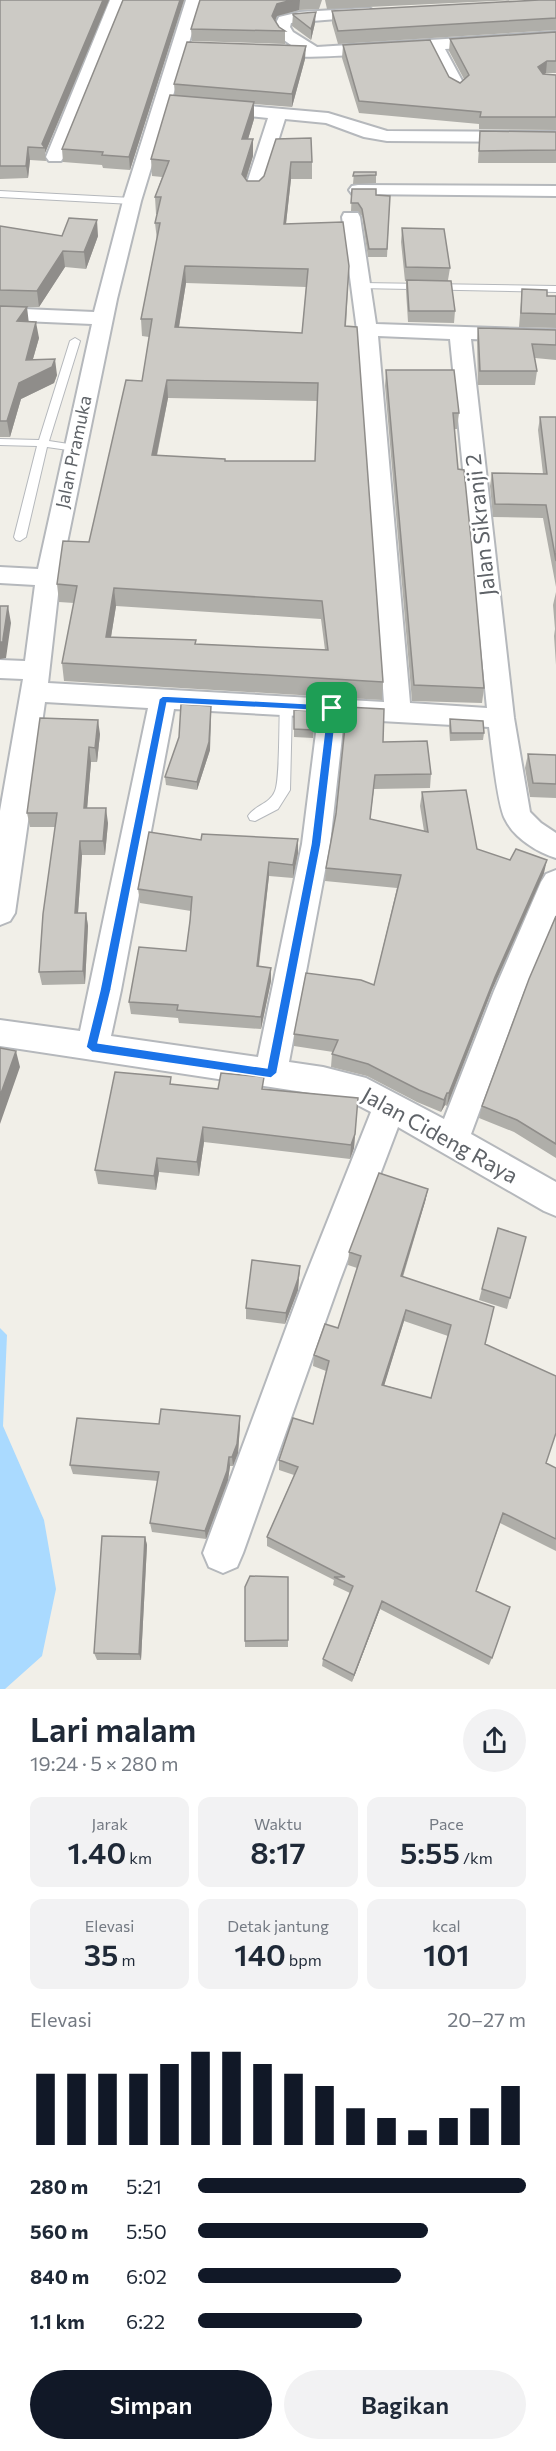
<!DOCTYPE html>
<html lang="id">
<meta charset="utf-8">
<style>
body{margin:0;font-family:Commissioner,sans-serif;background:#f2f2f3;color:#1f2937;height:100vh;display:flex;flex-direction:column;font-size:22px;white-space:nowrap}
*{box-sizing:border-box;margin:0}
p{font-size:20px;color:#747a83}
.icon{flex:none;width:33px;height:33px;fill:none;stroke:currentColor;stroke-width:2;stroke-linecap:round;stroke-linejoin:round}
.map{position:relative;height:1689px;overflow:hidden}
.panel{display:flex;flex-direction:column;background:#fff;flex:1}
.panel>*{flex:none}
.pin{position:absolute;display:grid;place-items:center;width:51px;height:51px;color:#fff;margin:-26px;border-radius:12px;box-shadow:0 3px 9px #0006}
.round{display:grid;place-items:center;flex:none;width:63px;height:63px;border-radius:32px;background:#f2f2f3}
.summary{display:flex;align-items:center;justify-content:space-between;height:102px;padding:0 30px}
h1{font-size:33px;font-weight:600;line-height:45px}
.stats{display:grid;grid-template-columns:repeat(3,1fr);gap:9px;height:102px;padding:6px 30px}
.stats div{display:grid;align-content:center;border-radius:12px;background:#f2f2f3;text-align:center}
.stats b{font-size:30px;font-weight:600}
.stats small{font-size:16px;font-weight:400}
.stats p{font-size:16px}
.chart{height:168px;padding:12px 30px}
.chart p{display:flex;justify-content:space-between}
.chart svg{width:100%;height:108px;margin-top:6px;stroke:#111827;stroke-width:6}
.primary-button{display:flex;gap:12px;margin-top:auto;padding:12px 30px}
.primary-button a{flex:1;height:69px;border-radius:36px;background:#111827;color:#fff;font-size:24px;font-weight:600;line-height:69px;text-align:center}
.primary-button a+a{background:#f2f2f3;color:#1f2937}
ul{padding:0 30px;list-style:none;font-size:20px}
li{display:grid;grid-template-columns:96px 72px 1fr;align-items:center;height:45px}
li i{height:15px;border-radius:8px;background:#111827}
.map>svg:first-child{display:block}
.water{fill:#aadaff}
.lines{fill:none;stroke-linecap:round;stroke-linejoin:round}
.lane-casing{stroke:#b5b8bc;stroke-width:2}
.street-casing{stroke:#b5b8bc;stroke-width:4}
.lane{fill:#fff;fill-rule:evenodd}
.street{fill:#fff;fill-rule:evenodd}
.wall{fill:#afaea9;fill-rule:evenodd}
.shaded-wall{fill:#8f8d8a}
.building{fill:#cccac5;stroke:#8f8d8a;stroke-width:1.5;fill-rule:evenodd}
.route{fill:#1a73e8;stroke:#fff;stroke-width:1.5;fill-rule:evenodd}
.labels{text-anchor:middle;stroke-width:4.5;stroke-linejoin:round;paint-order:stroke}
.far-street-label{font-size:18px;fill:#5f6368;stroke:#fff}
.street-label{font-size:22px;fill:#5f6368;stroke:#fff}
</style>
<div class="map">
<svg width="556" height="1689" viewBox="0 0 556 1689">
<rect width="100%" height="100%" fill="#f1efe8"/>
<path class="water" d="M0,1328L7,1335L3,1426L44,1520L56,1589L42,1656L5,1689H0Z"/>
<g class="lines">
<defs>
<path id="lane" d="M0,191L132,198L136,201L132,204L0,197Z
M362,283L556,286V292L359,288L357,286Z
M75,338L80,341L49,441L75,445L80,448L75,451L47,447L26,537L20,541L16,540L14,537L37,446L0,445V439L39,440L70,341Z
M286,702L292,706L290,790L278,809L255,821L250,820L248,816C255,805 270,804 275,791C280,780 279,722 280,706Z"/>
<path id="street" d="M110,0H126L64,157L61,161H49L46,157Z
M186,0H202L141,201L117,299L60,577L48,683L384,702L357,330L342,217L344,213H358L360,217L376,324L556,330V342L471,339L514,718L530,812L541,823L556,833V858C537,852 514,838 505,819C497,803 492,748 489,727L344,719L330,844L289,1062L323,1067L366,1078L444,1119L494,991L541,882L546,874L556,870V916L524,991L471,1134L556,1182V1216L544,1211L398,1127L340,1280L243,1553L237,1567L223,1573L209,1567L203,1553L304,1280L371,1112L350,1101L323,1095L0,1046V1020L80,1031L148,708L45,702L15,913L10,921L0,925V811L23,679L0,678V660L25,661L35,585L0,583V567L38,569L92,324L0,320V308L94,312L123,201ZM378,336L450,339L487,708L410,703ZM174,709L318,717L302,844L258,1057L111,1036L121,990Z
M369,8L377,13L374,16L300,22L291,23L290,27L293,32L317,47L556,32V42L445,49L466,88L458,93L450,88L430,50C406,51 270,64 260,51L268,46L294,47L281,38L274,27L279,17L300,12Z
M216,103L328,113L387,131L556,132V142L387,141L364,137L326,123L285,119L262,192L259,196H247L244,192L268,118L210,112L208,108L210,104Z
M358,185L556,186V196L352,194L349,190L352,186Z"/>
</defs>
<use href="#lane" class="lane-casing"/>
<use href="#street" class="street-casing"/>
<use href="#lane" class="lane"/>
<use href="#street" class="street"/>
</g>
<path class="wall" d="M0,0H109L45,153L46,161L30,160L28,178L0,179Z
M123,0H184L130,170L103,168L102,165L63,162L62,149Z
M200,0H322L319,9L299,10L277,16L275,21L279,27L285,31V44L192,41L191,29Z
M325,0H517L327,9Z
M556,0V30L338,44L332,23V11Z
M293,14L315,23L311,40L292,26Z
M556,32V73H546L544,74L556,75V130L479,129V124L359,113L342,58L343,45L449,77L460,83L464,79L449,51L450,39Z
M305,59L292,107L254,104V119L248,139L253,156L246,180L247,181H259L264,176L276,139L312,162V179H291L286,224L349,266L346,326L383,682L382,700L64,681L62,663L74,603L59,602L57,584L89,542L142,381L149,337L142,336L141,319L157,240L155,223L157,214H156L155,197L162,177L152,176L151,159L175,95L174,84ZM186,283L306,287L302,333L179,327ZM168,398L318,401L315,461H225L157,456ZM116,606L321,619L325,650L196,644V640L111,637Z
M480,131L556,132V163H478Z
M354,172H376V183L353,184Z
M352,189L376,195L390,196L387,257H368L362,216L358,211H351Z
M0,226L62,236H98L86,269L65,267L39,307H18L29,322L39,338L33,359L57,375L54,383L21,399L10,437H0Z
M402,228L450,268L448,280L455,311L454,323L408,322L406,291V281H405L401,242Z
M522,289L547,296H556V328L519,327Z
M478,328L556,330V360L535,358L537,371L535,385H478L477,341Z
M386,370L459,413L457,429H454L458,469L484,688L482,703L412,701L385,386Z
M540,417H556V587L543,518L493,517L490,486L492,473L543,474L538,430Z
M556,592V665L554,636L555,629L553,605Z
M211,706L210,750L197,790L166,785L165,777Z
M316,711L313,738L294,737V729Z
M450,719L484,733L483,740L450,741L449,727Z
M100,734L97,762H91L87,808L108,823L105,855H82L78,913H86L88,926L85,984L42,985L39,972L55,827H30L27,813Z
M383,742L431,774L430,788L374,789L370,819L424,831L420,806L422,792L477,849L544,873L492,990L447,1106L445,1105L441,1112L417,1102L367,1076L331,1067L332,1054L333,1052L294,1046V1034L374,985L397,888L325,881L326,868L336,814Z
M528,754L556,755V798L530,797L525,768Z
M298,853L293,878L269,876L259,966L271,981L261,1029L179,1023L178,1018L131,1014L129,1002L186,951L191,911L140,903L138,889Z
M556,916V1158L514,1132L479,1118L482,1106Z
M172,1084L218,1089H264L358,1098L354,1148L350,1159L204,1142L199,1176L159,1172L156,1190L98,1184L95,1170Z
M428,1189L425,1202L403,1277L485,1344L546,1463L556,1468V1551L500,1523L476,1591L492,1658L489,1665L380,1609L352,1682L322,1666L323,1659L350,1593L333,1585L334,1580L267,1546V1537L294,1475L279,1470V1460L313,1424L326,1371L313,1366L314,1355L338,1328L357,1268L348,1265L349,1252ZM404,1321L448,1336L431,1398L384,1385Z
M498,1228L510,1298L507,1309L479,1300Z
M300,1266L298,1290L285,1324L246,1319V1308Z
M240,1416V1425L238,1453L233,1466H230L228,1480L206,1539L152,1532L150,1523L158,1481L73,1474L70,1465L159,1424Z
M145,1537L147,1545L141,1660H97L94,1653Z
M288,1577V1647H245V1641Z"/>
<path class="shaded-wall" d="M103,0H109L45,153V148L42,144Z
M180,0H184L130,170L129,157Z
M292,0H300L299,10L277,16L272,28V16L277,4Z
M316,12L315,23L311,40V29Z
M306,46L305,59L292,107V94Z
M547,61L546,73L537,79L538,67Z
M254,102V119L243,156L242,139Z
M253,139V156L242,191V174Z
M28,147L30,160L28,178L26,166Z
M291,162V179L284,241V224Z
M97,220L98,236L86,269L84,252Z
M63,251L65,267L39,307L37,291Z
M185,266L186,283L176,345L175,327Z
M27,307L29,324L17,321Z
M36,322L39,338L28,376L26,360Z
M55,359L57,375L54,383L21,399L10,437L7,421L19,383Z
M167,380L168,398L153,473L152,455Z
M114,588L116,606L108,655L106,637Z
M8,606L11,623L6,658L0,659V642Z
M211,706L210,750L197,790V782Z
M98,720L100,734L97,762L95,748Z
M89,747L91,762L86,822L84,808Z
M106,808L108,823L105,855L103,841Z
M298,839V853L293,878V865Z
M80,841L82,855L77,927L75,913Z
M547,860L544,873L492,990L447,1106L449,1093L495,977Z
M269,862V876L257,979V966Z
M86,913L88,926L85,984L83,971Z
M271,968V981L261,1029V1017Z
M16,1051L20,1067L0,1124V1096Z
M447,1093L445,1105L441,1112L444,1100Z
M203,1127L204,1142L199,1176L197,1162Z
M355,1134L354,1148L350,1159L351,1145Z
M157,1158L159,1172L156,1190L154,1176Z
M428,1189L425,1202L399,1288L401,1276Z
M300,1266L298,1290L285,1324L286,1313Z
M406,1310L404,1321L381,1396L382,1385Z
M240,1416V1425L238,1453L233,1466L232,1457Z
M229,1457L230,1466L228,1480L206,1539L205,1531Z
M145,1537L147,1545L141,1660L139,1654Z
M382,1601L380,1609L352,1682L354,1675Z"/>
<path class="building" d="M0,0H103L42,144L45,148L28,147L26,166H0Z
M123,0H180L129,157L102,155L103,152L62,149Z
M200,0H292L277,4L272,16L279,27L285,31L191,29Z
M539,0H556V18L338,31L332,11Z
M316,12L311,29L293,15V14Z
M556,32V61H547L538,67L543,74L556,75V117H480L481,112L359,101L343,45L430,40L449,77L460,83L469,75L450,39Z
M187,42L306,46L292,94L174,84Z
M170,95L254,102L242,139H253L242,174L247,181H259L264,176L276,139L311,138L312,162H291L284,224L343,222L349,266L345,326L357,327L383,682L62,663L77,586L57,584L63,541L89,542L126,380L142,381L152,319H141L160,223H155L161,197H155L169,161L151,159ZM185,266L308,269L302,333L175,327ZM167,380L318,383L315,461H225V459L152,455ZM114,588L322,601L328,650L195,644L196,640L106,637Z
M480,131L556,132V150L479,151Z
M354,172H376V175L353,176Z
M352,189H376V195L390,196L387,249H369L362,209L358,203H351Z
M69,218L97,220L84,252L63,251L37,291L0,290V226L62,236Z
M402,228L444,229L450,268L406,267Z
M407,280L451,281L455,311H409Z
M522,289L547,290V296H556V314L521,313Z
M0,306L27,307L17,321L36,322L26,360L55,359L52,367L19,383L7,421H0Z
M478,328L556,330V345L532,344L537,371H480Z
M386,370H454L459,413H453L458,469L464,470L471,539L484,688L414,685Z
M540,417H556V561L546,505L495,504L492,473L547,474Z
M0,606H8L3,639V642H0Z
M181,704L211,706L209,742L197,782L165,777L179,737Z
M347,707L384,709L383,742L427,741L431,774L375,775L370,819L428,832L422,792L466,790L477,849L510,860L516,849L547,860L495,977L449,1093H447L444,1100L419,1090L368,1064L332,1054L338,1040L294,1034L306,973L361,980L374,985L401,875L326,868L336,814Z
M294,710L316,711L313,730L294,729Z
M40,718L98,720L95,748L89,747L84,808H106L103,841H80L75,913H86L83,971L39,972L43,914L57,813H27Z
M450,719L483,721L484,733H451Z
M528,754L556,755V784L533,783Z
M149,832L201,840L202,834L298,839L293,865L269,862L257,966L271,968L261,1017L177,1010L178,1005L129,1002L139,947L186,951L190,921L192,897L138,889Z
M556,916V1144L517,1120L482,1106L529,979Z
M0,1048L16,1051L0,1096Z
M115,1072L171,1077L170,1084L218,1089L221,1073L264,1077L262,1089L358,1098L355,1134L351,1145L203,1127L197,1162L157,1158L154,1176L95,1170Z
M379,1173L428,1189L401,1276L494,1307L485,1344L556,1376V1433L546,1463L556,1468V1539L503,1513L476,1591L510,1607L492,1658L382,1601L354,1675L323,1659L353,1586L334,1577H345L267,1537L298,1467L279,1460L293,1418L313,1424L329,1361L314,1355L325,1324L338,1328L361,1256L349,1252ZM406,1310L451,1325L431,1398L382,1385Z
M498,1228L526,1237L510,1298L482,1289Z
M252,1260L300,1266L298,1279L286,1313L246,1308Z
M161,1409L240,1416L237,1444L232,1457H229L227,1471L205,1531L150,1523L159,1472L70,1465L77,1418L159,1424Z
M102,1536L145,1537L139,1654L94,1653Z
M250,1576L288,1577V1640L245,1641V1587Z"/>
<path class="route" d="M163,696L332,705L337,708L321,844L277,1073L271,1078L92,1052L86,1047L100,990L159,699ZM167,703L327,711L311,844L267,1068L98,1043L111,990Z"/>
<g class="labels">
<g class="far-street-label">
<text transform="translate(74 452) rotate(-78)" y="6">Jalan Pramuka</text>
</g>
<g class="street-label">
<text transform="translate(480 525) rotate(-96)" y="8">Jalan Sikranji 2</text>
<text transform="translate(440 1135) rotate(29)" y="8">Jalan Cideng Raya</text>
</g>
</g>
</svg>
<div class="pin" style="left:332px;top:708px;background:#1e9e55"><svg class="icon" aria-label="arrive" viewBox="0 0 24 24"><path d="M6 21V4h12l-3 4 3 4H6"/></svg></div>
</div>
<section class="panel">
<div class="summary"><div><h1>Lari malam</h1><p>19:24 · 5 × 280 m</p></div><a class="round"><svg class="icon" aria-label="share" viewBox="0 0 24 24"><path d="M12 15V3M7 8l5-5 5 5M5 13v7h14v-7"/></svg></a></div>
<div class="stats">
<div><p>Jarak</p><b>1.40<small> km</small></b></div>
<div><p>Waktu</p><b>8:17</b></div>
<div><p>Pace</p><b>5:55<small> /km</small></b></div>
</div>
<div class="stats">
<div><p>Elevasi</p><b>35<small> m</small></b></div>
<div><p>Detak jantung</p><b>140<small> bpm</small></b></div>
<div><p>kcal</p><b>101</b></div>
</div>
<div class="chart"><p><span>Elevasi</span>20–27 m</p>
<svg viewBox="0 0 160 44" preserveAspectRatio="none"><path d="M5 44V15M15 44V15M25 44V15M35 44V15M45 44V11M55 44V6M65 44V6M75 44V11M85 44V15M95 44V20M105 44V29M115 44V33M125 44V38M135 44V33M145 44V29M155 44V20"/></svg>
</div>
<ul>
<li><b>280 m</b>5:21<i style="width:100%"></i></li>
<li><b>560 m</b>5:50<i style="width:70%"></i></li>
<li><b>840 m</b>6:02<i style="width:62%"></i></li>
<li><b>1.1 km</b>6:22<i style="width:50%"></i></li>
</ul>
<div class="primary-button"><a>Simpan</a><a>Bagikan</a></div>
</section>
